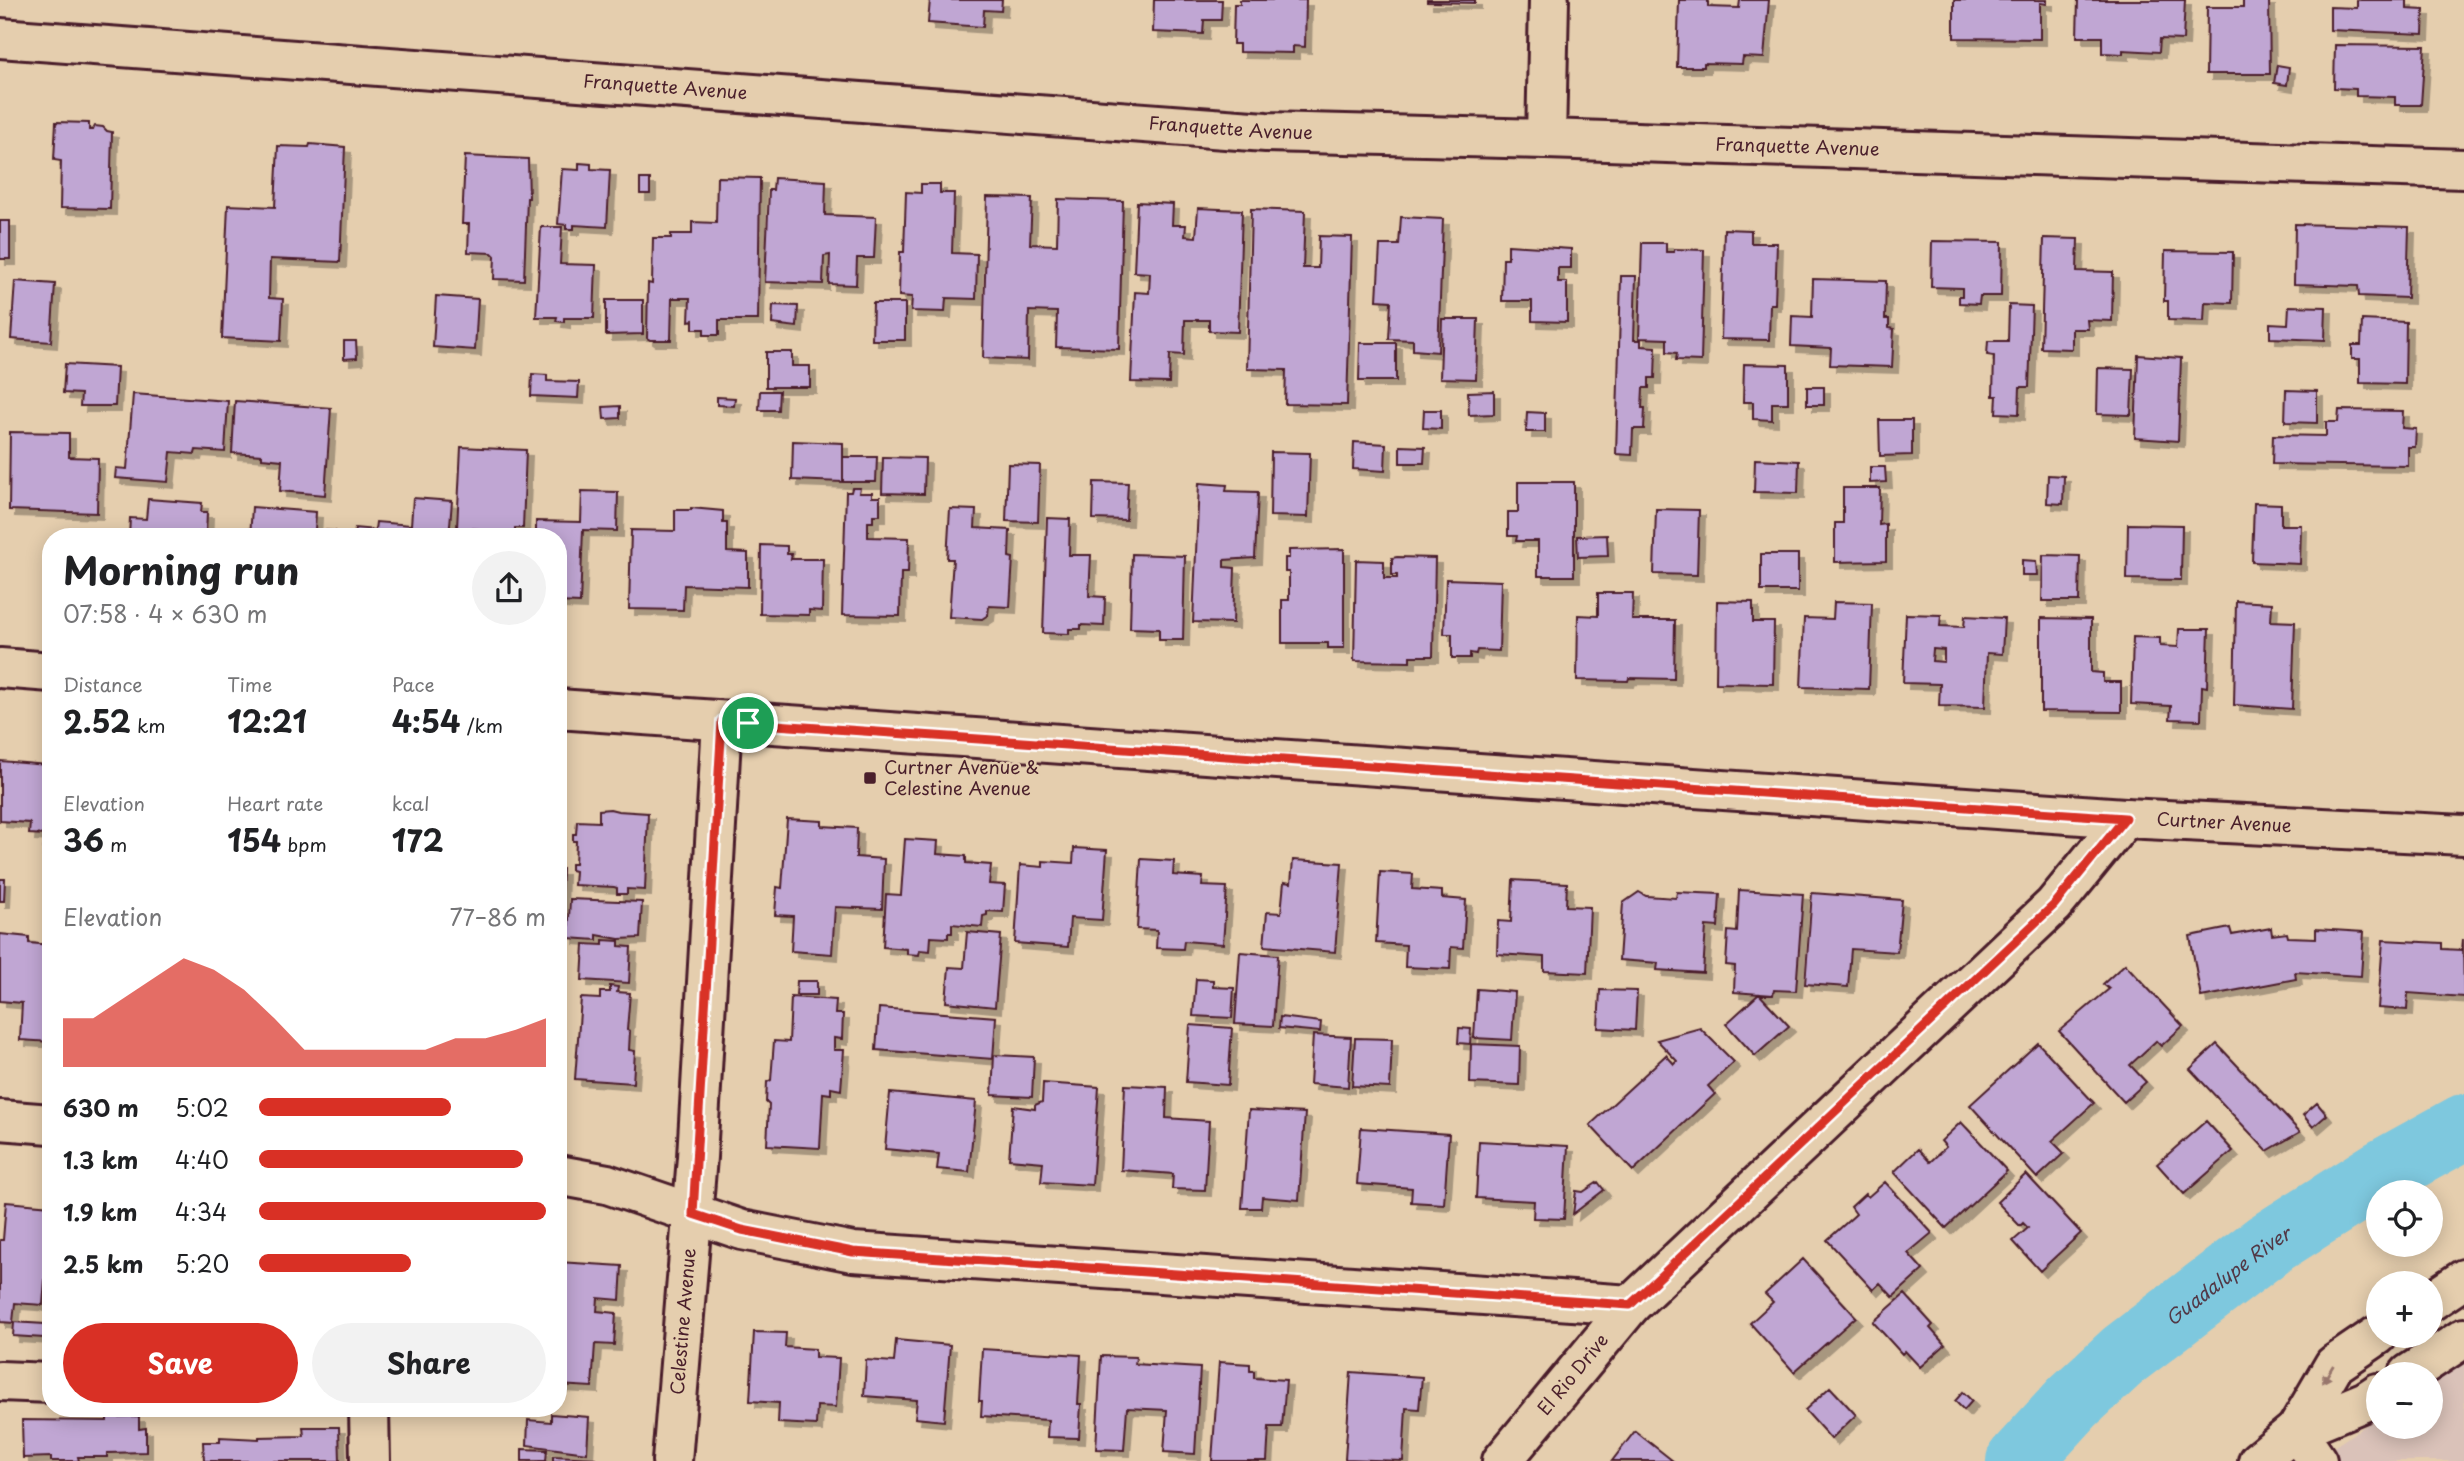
<!DOCTYPE html>
<meta charset="utf-8">
<style>
body{margin:0;font-family:"Playpen Sans",sans-serif;background:#f2f2f2;color:#202124;height:100vh;display:flex;flex-direction:column;font-size:26px;white-space:nowrap}
*{box-sizing:border-box;margin:0}
p{font-size:23px;color:#757577}
.icon{flex:none;width:38px;height:38px;fill:none;stroke:currentColor;stroke-width:2;stroke-linecap:round;stroke-linejoin:round}
.map{position:relative;flex:1;overflow:hidden}
.panel{position:absolute;left:42px;top:528px;width:525px;height:889px;display:flex;flex-direction:column;background:#fff;border-radius:28px;box-shadow:0 4px 18px #0003}
.panel>*{flex:none}
.controls{position:absolute;left:2366px;top:1180px;display:grid;gap:14px}
.controls a{display:grid;place-items:center;width:77px;height:77px;border-radius:50%;background:#fff;box-shadow:0 4px 18px #0003;font-size:35px}
.pin{position:absolute;display:grid;place-items:center;width:60px;height:60px;color:#fff;margin:-30px;border:4px solid #fff;border-radius:50%;box-shadow:0 2px 7px #0007}
.round{display:grid;place-items:center;flex:none;width:74px;height:74px;border-radius:37px;background:#f2f2f2}
.summary{display:flex;align-items:center;justify-content:space-between;height:119px;padding:0 21px}
h1{font-size:38px;font-weight:700;line-height:52px}
.figures{display:grid;grid-template-columns:repeat(3,1fr);gap:10px;height:119px;padding:7px 21px}
.figures div{display:grid;align-content:center}
.figures b{font-size:30px;font-weight:700}
.figures small{font-size:19px;font-weight:400}
.figures p{font-size:19px}
.chart{height:196px;padding:14px 21px}
.chart p{display:flex;justify-content:space-between}
.chart svg{width:100%;height:126px;margin-top:7px;fill:#d93025;opacity:.7}
.action{display:flex;gap:14px;margin-top:auto;padding:14px 21px}
.action a{flex:1;height:80px;border-radius:42px;background:#d93025;color:#fff;font-size:28px;font-weight:700;line-height:80px;text-align:center}
.action a+a{background:#f2f2f2;color:#202124}
ul{padding:0 21px;list-style:none;font-size:23px}
li{display:grid;grid-template-columns:112px 84px 1fr;align-items:center;height:52px}
li i{height:18px;border-radius:9px;background:#d93025}
.map>svg:first-child{display:block}
.built{fill:#dac2b9}
.lines{fill:none;stroke-linecap:round;stroke-linejoin:round}
.river{stroke:#7ec8de;stroke-width:66}
.building{fill:#c0a6d3;stroke:#4a1f2b;stroke-width:2;fill-rule:evenodd;filter:url(#shadow)}
.minor-casing{stroke:#4a1f2b;stroke-width:44}
.major-casing{stroke:#4a1f2b;stroke-width:44}
.minor{stroke:#e5ceae;stroke-width:38}
.major{stroke:#e5ceae;stroke-width:38}
.oneway{fill:#98766c}
.route-casing{stroke:#fff;stroke-width:14}
.route{stroke:#d93025;stroke-width:9}
.poi-dot{fill:#4a1f2b;stroke:#e5ceae;stroke-width:2.5}
.labels{text-anchor:middle;stroke-width:5;stroke-linejoin:round;paint-order:stroke}
.street-label{font-size:18px;fill:#4a1f2b;stroke:#e5ceae}
.poi-label{font-size:18px;fill:#4a1f2b;stroke:#e5ceae;text-anchor:start}
.water-label{font-size:19px;font-style:italic;fill:#523846;stroke:#e5ceae}
</style>
<div class="map">
<svg width="2464" height="1461" viewBox="0 0 2464 1461">
<defs>
<filter id="shadow"><feDropShadow dx="6" dy="6" stdDeviation="0" flood-color="#0004"/></filter>
</defs>
<rect width="100%" height="100%" fill="#e5ceae"/>
<filter id="ink" filterUnits="userSpaceOnUse"><feTurbulence type="fractalNoise" baseFrequency=".0143" numOctaves="2"/><feDisplacementMap in="SourceGraphic" scale="14" xChannelSelector="R" yChannelSelector="G"/><feConvolveMatrix kernelMatrix="1 2 1 2 8 2 1 2 1" color-interpolation-filters="sRGB"/></filter>
<g filter="url(#ink)">
<path class="built" d="M2464,1359V1461H2313L2378,1417V1426H2431V1381Z"/>
<g class="lines">
<path class="river" id="s1" d="M2019,1461L2073,1402L2125,1354L2269,1244L2381,1173L2464,1127"/>
</g>
<path class="building" d="M930,0H1002L1001,11L984,10L983,27L928,23Z
M1154,0H1222L1221,20H1204L1203,34L1153,32Z
M1240,0H1306L1305,47L1293,46V53L1239,52V44H1233L1234,4H1240Z
M1427,0H1475V3L1427,2Z
M1679,0H1708V7L1739,8L1740,0H1769L1764,58L1743,57L1742,64L1704,63V67H1677Z
M1954,0H2047V4L2040,3V39L1954,38Z
M2078,0H2185L2183,40L2160,39L2159,52L2123,50V54L2102,53V37H2077Z
M2243,0H2269L2270,74H2206L2207,7H2243Z
M2357,0H2407V9L2424,10L2423,34L2330,30V7L2357,8Z
M2335,45L2425,46L2421,105H2395V97L2356,96V89L2334,88Z
M2277,65L2289,67L2287,85L2274,83Z
M56,122L89,123V130H93L95,126L103,127L107,131L112,132L110,209L60,208L61,161L54,160Z
M310,144L345,147L340,262L270,259L269,298L283,299L281,341L222,338L228,205L275,207L278,146L309,147Z
M465,156L528,159L529,198H527L524,280L494,279L495,256L492,253L468,252L469,224H462Z
M579,163L591,164V169L610,170L607,227L574,225V229H566V225L558,224L562,169L579,170Z
M717,177L760,178L758,320H719V335H704V329H693V320L689,321L690,298H672L671,340H650L647,338L648,283L652,284L653,238H671V234H692V222L716,223Z
M774,178L826,181L825,215L876,217L874,258H857L856,285L829,284L830,255L824,256L823,284L765,282L769,190H773Z
M640,179H650V194H640Z
M921,184H940V193H954L952,253L977,254L976,299L946,298L945,312L911,311L912,297L899,296L900,252H904L906,192L921,193Z
M987,197L1032,198L1030,244L1057,245L1058,199L1123,201L1119,349L1056,347L1057,312L1029,311L1028,360L983,358Z
M1137,202L1173,204L1172,225H1186L1185,236L1196,237L1198,208L1242,210L1238,332L1209,331V320H1185L1184,355L1170,354L1169,383L1131,382L1135,292L1149,293L1150,273L1134,272Z
M1251,209L1305,211L1303,268H1318L1319,236L1352,237L1347,405L1285,404L1286,370L1247,369Z
M1401,217L1443,219L1438,352L1413,350V340L1389,339L1391,301L1377,300L1380,245H1399Z
M0,221H10V259H0Z
M2295,224L2409,227L2407,298L2359,296L2358,286L2294,284Z
M541,227H562L560,264L596,265L594,318H564V322L556,321L557,317H536Z
M1724,229L1751,230V243H1777L1775,304H1770L1769,340L1721,339Z
M2044,238L2078,239L2077,271L2113,272L2112,321L2087,320L2088,329H2072V349L2041,348Z
M1932,241L2002,242L2001,296H1980L1979,304L1959,303V296H1962V288L1931,287Z
M1642,243H1666V252H1674V249L1704,250L1701,361L1676,360L1677,353L1667,352V339L1639,338Z
M1508,245L1571,249V268H1558V282H1567V322L1532,321V301H1502L1503,259H1508Z
M2165,251L2233,252L2232,303L2205,302L2204,321L2168,320V301H2164Z
M1621,276H1636L1634,340H1641V346L1656,347L1655,378H1649V388H1643L1642,408H1645L1644,429H1633L1632,455L1616,454Z
M1813,279L1886,281L1885,319H1889V328L1894,329L1892,367L1830,365L1831,348L1791,346L1792,316L1812,317Z
M15,281L55,284L51,342L11,339Z
M436,296L478,299L475,350L433,347Z
M606,300H643V334L606,335Z
M873,303H905V340H872Z
M773,305L798,306L797,327L772,324Z
M2009,305L2032,306L2029,387H2020L2019,414L1996,413L1997,396H1993L1994,356L1987,355L1988,341H2008Z
M2289,306L2326,307L2325,340L2270,338V323L2288,324Z
M1442,319H1478L1476,379L1440,378Z
M2362,320L2406,322L2405,384L2360,383V359H2352V345H2361Z
M344,341H356L357,358L344,359Z
M1360,343H1396V381H1359Z
M766,352H792V366H810V387H766Z
M2138,355L2181,358L2178,441L2135,438Z
M65,364L117,367L115,406H80L81,394L63,393Z
M1744,364L1788,365V403H1772V420L1753,419V402H1743Z
M2098,368L2133,369L2131,415L2097,414Z
M532,374L547,375V381L579,382L578,398L531,396Z
M1807,387H1824V405H1807Z
M2286,390L2317,391V423L2285,422Z
M760,391H779L778,410H759Z
M1494,391V414L1469,415L1468,392Z
M133,394L228,401L225,452L196,450L195,454L171,452L168,482L115,478L116,468L127,469Z
M717,397L735,398L734,406L717,405Z
M235,401L331,408L325,495L280,491L282,460L262,458V455L232,453Z
M620,406V418L604,419L603,407Z
M1424,410H1441V429L1423,428Z
M2339,410L2403,411L2402,428L2416,429L2415,447H2408V466L2272,464L2273,435L2326,436V422H2338Z
M1527,412L1545,413V432H1526Z
M1879,420H1912V455L1880,456Z
M10,432L69,433V457L98,458L97,513L9,510Z
M793,441L843,443V482L792,480Z
M1354,442L1386,444L1385,471L1353,469Z
M1400,446L1425,447L1424,463H1400Z
M461,447L526,450L523,528H515V537H478L479,529L457,528Z
M1271,452L1310,453L1308,517L1270,516Z
M843,457H877L876,482H843Z
M883,457L925,458L924,494L882,493Z
M1755,459L1799,461L1798,493L1754,492Z
M1008,464L1040,465L1038,522L1006,521Z
M1870,467H1885L1886,482L1870,483Z
M2048,475L2064,476L2063,504L2047,503Z
M1094,482L1128,483L1126,520L1093,519Z
M1518,482H1574V576H1538V541H1516L1517,536H1508V512H1518Z
M1199,483L1227,485L1226,491L1258,492L1255,558L1224,560V567L1235,568L1233,623L1193,622Z
M852,488H860L859,493H872V497H880V515H873V522H868V537L909,538L908,573H901L900,616L842,615L846,492H851Z
M1843,488H1880L1879,525L1886,524V561L1835,562V523H1843Z
M582,491L618,492L617,531L583,530L580,603L558,602V537H536V521L581,522Z
M413,498L452,501L449,537H354L355,528L375,530L376,522L411,525Z
M148,499L202,503L201,512H207L206,537H129L130,518L146,519Z
M2254,503L2281,504V525H2301L2300,564L2252,562Z
M252,507L316,512L315,530L335,531L334,537H250Z
M691,508L723,511V523H727V552L748,553V587L684,585L683,610L629,609L631,530L675,531V510H691Z
M950,509L976,510L975,528L1010,530L1009,557L1013,558L1010,607L989,606L988,615L982,619L949,617L953,559H947Z
M1656,509L1699,510L1697,575L1654,574Z
M1047,518L1070,519L1069,555H1091L1089,596L1105,597L1104,626L1081,625V629H1069V634L1043,633Z
M2128,524L2182,525L2181,580L2127,579Z
M1607,535L1608,556L1578,557L1577,536Z
M761,545L787,546V554H792L791,559H823L822,611L809,610V615L760,614Z
M1344,549V648H1328V643H1282V600H1289V572H1285V558H1289V550Z
M1132,554L1185,556L1183,640H1159V629L1130,628Z
M1761,554H1798V591H1761Z
M2043,555L2080,556L2079,601H2042Z
M1397,557L1435,558L1433,656H1410V662L1354,661L1356,560L1384,561V578H1397V575H1392V558Z
M2022,560L2036,561L2037,575H2022Z
M1446,579L1501,581L1499,651L1477,650L1476,654L1470,653V658H1452V634H1444Z
M1598,593H1633L1632,620H1675L1674,679L1629,678L1628,681L1577,680L1578,615L1598,616Z
M1717,601L1753,602V622H1774L1773,684L1716,683Z
M2236,601L2272,603L2271,621L2295,622L2292,709L2234,705Z
M1834,602L1872,603L1869,689L1801,687L1804,618L1833,619Z
M1906,614L1941,615L1940,626L1964,627L1965,616L2004,618L2002,654L1987,653L1985,707L1939,706L1940,684L1903,683ZM1933,649L1944,650V662L1932,661Z
M2041,618L2091,619V672L2103,673V682H2121V712L2041,711Z
M2179,629H2209L2207,687L2202,686L2201,720L2170,719L2171,706L2131,704L2133,637L2160,638V646L2178,647Z
M0,761L47,765L45,794H51V856H43L45,835L29,834L30,823L0,821Z
M610,809L618,811L648,813L645,890L627,889V894H617V888L614,887L574,885L575,871L571,870V864H575L576,841H573V834H576L577,821L599,822V810Z
M787,819L822,821V826L857,828L856,857L884,859L882,909L835,907L832,954L791,951L793,916L775,915L777,887L782,888Z
M905,839L938,841L937,854L966,856V863L991,865L989,884L1005,885L1003,912L987,911V915L983,916L982,927L952,924V933H948V938L931,937L930,951L920,950L919,955L907,954V949L883,947L886,894L901,895Z
M1074,848L1107,850L1102,920L1070,918L1068,947L1015,943L1020,865L1043,867V861L1073,863Z
M1141,859L1174,861L1173,875L1203,877L1202,886L1227,887L1223,944L1184,941L1183,949L1156,948L1157,930L1137,929Z
M1293,860L1342,863L1335,952L1264,946L1267,912L1281,913L1284,882L1291,883Z
M558,869H562L561,907H558Z
M1380,872L1413,874L1412,889L1442,891V898L1466,900L1463,948L1451,947L1450,969L1405,967L1406,945L1376,943Z
M0,879H5L4,901H0Z
M1513,880L1567,883L1566,906L1590,907L1587,973L1544,971V957L1497,954L1498,921L1511,922Z
M1739,890L1803,894L1796,991L1774,990L1773,995L1734,992L1735,966L1726,965L1728,931L1737,932Z
M1639,892L1646,896L1676,898L1677,892L1720,894L1718,927L1706,926L1703,973L1657,970L1658,963L1619,960L1623,903Z
M1812,893L1902,900L1897,952L1851,949L1848,987L1805,984Z
M570,899L642,902L640,938L619,939L597,935V940L568,938Z
M2230,928L2232,935L2271,928L2272,935L2287,933L2288,937L2316,938V929L2364,932L2361,976L2295,972L2296,979L2201,997L2190,936Z
M967,932L1001,935L995,1007L946,1002L949,967L964,968Z
M0,934L29,937V943L51,945V1042L20,1040L22,1003L0,1001Z
M2463,939L2464,997L2408,993L2407,1010L2378,1008L2383,940L2442,943V949L2462,950Z
M603,940L619,941V946L631,947L629,983L582,980L584,944L603,945Z
M1240,952L1278,955L1273,1026L1235,1024Z
M2125,964L2183,1026L2161,1046L2156,1041L2130,1065L2146,1082L2124,1102L2059,1031L2109,989L2103,984Z
M1196,979L1213,980V987L1234,988L1232,1018L1193,1016Z
M797,981H817V995H796Z
M610,986L618,987L617,992L630,993L627,1030L630,1031L629,1050L635,1051L633,1083L575,1079L581,998L600,999V992H610Z
M1477,989L1515,992L1512,1040L1474,1038Z
M1600,990L1637,991L1635,1030L1598,1028Z
M1759,994L1789,1026L1755,1056L1726,1024Z
M791,997L836,1000L835,1014H843L842,1039L834,1038V1050H844L841,1090L831,1088V1094L823,1093L820,1148L767,1145L769,1105L766,1102L767,1082L771,1080L774,1041L789,1042Z
M879,1008L996,1017L993,1059L876,1050Z
M1280,1017L1321,1022L1320,1032L1279,1028Z
M1190,1025L1232,1028L1228,1085L1186,1082Z
M1459,1028L1471,1029L1470,1044L1458,1043Z
M1700,1028L1734,1062L1708,1086L1715,1094L1633,1171L1590,1125L1666,1055L1674,1064L1677,1061L1657,1040Z
M1313,1035L1351,1037L1348,1087L1310,1084Z
M1355,1038L1392,1039L1390,1088L1352,1086Z
M2038,1043L2094,1103L2052,1141L2064,1153L2037,1178L1970,1105Z
M1471,1044L1520,1046L1519,1085L1470,1083Z
M2217,1044L2300,1132L2267,1151L2190,1069Z
M994,1055L1034,1057L1032,1097L992,1095Z
M1043,1083L1099,1087L1092,1185L1041,1182L1043,1162L1009,1159L1013,1106L1035,1109V1105L1042,1102Z
M1125,1085L1167,1087L1166,1118L1209,1121L1205,1190L1172,1189L1173,1174L1121,1170Z
M890,1093L976,1101L969,1172L937,1169L939,1154L885,1149Z
M2317,1103L2327,1115L2313,1127L2303,1115Z
M1249,1110L1305,1113L1299,1200L1262,1197L1261,1208H1242Z
M2206,1121L2233,1151L2184,1194L2157,1164Z
M1961,1122L2007,1171L1946,1228L1894,1172L1918,1149L1930,1162L1946,1147L1941,1141Z
M1361,1128L1449,1134L1444,1204L1411,1202L1412,1188L1357,1184Z
M1479,1141L1568,1146L1564,1219L1533,1218L1534,1201L1476,1198Z
M2026,1174L2081,1233L2040,1271L2013,1241L2028,1228L2023,1223L2020,1226L1997,1202Z
M1598,1182L1604,1190L1573,1214L1576,1191L1583,1192Z
M1885,1182L1932,1233L1908,1253L1923,1270L1893,1297L1880,1283L1873,1290L1827,1240L1856,1214L1851,1207L1865,1194L1868,1197Z
M6,1202L51,1206L43,1305L15,1303L13,1322L45,1324L44,1338L13,1336L14,1323L0,1322V1240H3Z
M1803,1259L1856,1317L1794,1372L1750,1323L1773,1302L1765,1294Z
M558,1262L622,1266L620,1300L598,1298L597,1311L616,1313L614,1345L595,1344L592,1387L558,1385Z
M1905,1294L1933,1325L1930,1328L1945,1345L1920,1367L1905,1351L1902,1354L1873,1322Z
M754,1332L786,1333L785,1347L815,1349V1357L839,1358L836,1407L817,1406L816,1425L778,1423L779,1403L750,1401Z
M896,1340L950,1345L944,1421L915,1418L917,1400L864,1396L866,1360L894,1362Z
M982,1349L1081,1355L1078,1404H1081L1079,1438L1047,1437L1048,1420L981,1416L982,1401H979Z
M1101,1356L1136,1357L1135,1364L1200,1368L1195,1454L1164,1452L1167,1410L1127,1408L1124,1450L1096,1449Z
M1219,1362L1250,1364V1371H1254V1378L1286,1380L1282,1427H1269L1267,1461H1212Z
M1351,1372L1422,1377L1419,1409L1406,1408L1403,1461L1345,1459Z
M1830,1387L1856,1415L1831,1439L1805,1410Z
M1963,1392L1972,1401L1964,1410L1955,1401Z
M551,1414L589,1417L587,1453L527,1445L528,1420L551,1422Z
M139,1416V1429L146,1428V1452L107,1453V1457H78L79,1461H51V1457L23,1458L22,1420L107,1421V1417Z
M303,1427H339L340,1461H204L203,1442H220V1437L259,1439V1437L304,1436Z
M1635,1431L1673,1461H1612Z
M522,1449L547,1450L546,1461H522Z
M553,1456L595,1458V1461H553Z"/>
<g class="lines">
<defs>
<g id="minor">
<path id="s2" d="M0,38L1266,132L1546,139L2464,169"/>
<path d="M1546,139L1549,0"/>
<path d="M0,1120L51,1124"/>
<path d="M558,1175L607,1184L742,1230L853,1252L1631,1305"/>
<path d="M2431,1301L2464,1279"/>
<path d="M2409,1374L2464,1338"/>
<path d="M0,1381L51,1383"/>
<path d="M369,1409L370,1461"/>
<path d="M2296,1430L2334,1365L2378,1335"/>
<path d="M2296,1430L2317,1461"/>
<path id="s3" d="M672,1461L697,1157L722,721"/>
<path id="s4" d="M1502,1461L1631,1305L2054,905L2125,818"/>
<path d="M2258,1461L2296,1430L2366,1401L2378,1393"/>
</g>
<g id="major">
<path d="M0,668L51,672"/>
<path id="s5" d="M558,709L2125,818L2464,835"/>
</g>
</defs>
<use href="#minor" class="minor-casing"/>
<use href="#major" class="major-casing"/>
<use href="#minor" class="minor"/>
<use href="#major" class="major"/>
</g>
<defs><path id="oneway-solid" d="M-6-.8H1V-3.2L6.5 0L1 3.2V.8H-6Z" transform="scale(1.75)"/></defs>
<use class="oneway" href="#oneway-solid" transform="translate(2328 1374) rotate(121)"/>
</g>
<g class="lines" filter="url(#ink)">
<defs>
<path id="route" d="M722,721L748,723L2125,818L2054,905L1630,1305L853,1252L742,1230L693,1214Z"/>
</defs>
<use href="#route" class="route-casing"/>
<use href="#route" class="route"/>
</g>
<rect class="poi-dot" x="863" y="771" width="14" height="14" rx="3.5"/>
<g class="labels">
<g class="street-label">
<text dy="6" stroke="none"><textPath href="#s2" startOffset="667">Franquette Avenue</textPath></text>
<text dy="6" stroke="none"><textPath href="#s2" startOffset="1234">Franquette Avenue</textPath></text>
<text dy="6" stroke="none"><textPath href="#s2" startOffset="1801">Franquette Avenue</textPath></text>
<text dy="6" stroke="none"><textPath href="#s5" startOffset="1670">Curtner Avenue</textPath></text>
<text dy="6" stroke="none"><textPath href="#s3" startOffset="140">Celestine Avenue</textPath></text>
<text dy="6" stroke="none"><textPath href="#s4" startOffset="112">El Rio Drive</textPath></text>
</g>
<g class="poi-label">
<text x="884" y="774">Curtner Avenue &amp;<tspan x="884" dy="21">Celestine Avenue</tspan></text>
</g>
<g class="water-label">
<text dy="7" stroke="none"><textPath href="#s1" startOffset="280">Guadalupe River</textPath></text>
</g>
</g>
</svg>
<div class="controls">
<a><svg class="icon" aria-label="locate" viewBox="0 0 24 24"><circle cx="12" cy="12" r="6"/><path d="M12 2v4M12 18v4M2 12h4M18 12h4"/></svg></a>
<a>+</a>
<a>−</a>
</div>
<div class="pin" style="left:748px;top:723px;background:#1e9e55"><svg class="icon" aria-label="arrive" viewBox="0 0 24 24"><path d="M6 21V4h12l-3 4 3 4H6"/></svg></div>
<section class="panel">
<div class="summary"><div><h1>Morning run</h1><p>07:58 · 4 × 630 m</p></div><a class="round"><svg class="icon" aria-label="share" viewBox="0 0 24 24"><path d="M12 15V3M7 8l5-5 5 5M5 13v7h14v-7"/></svg></a></div>
<div class="figures">
<div><p>Distance</p><b>2.52<small> km</small></b></div>
<div><p>Time</p><b>12:21</b></div>
<div><p>Pace</p><b>4:54<small> /km</small></b></div>
</div>
<div class="figures">
<div><p>Elevation</p><b>36<small> m</small></b></div>
<div><p>Heart rate</p><b>154<small> bpm</small></b></div>
<div><p>kcal</p><b>172</b></div>
</div>
<div class="chart"><p><span>Elevation</span>77–86 m</p>
<svg viewBox="0 0 160 44" preserveAspectRatio="none"><path d="M0 44V27L10 27L20 20L30 13L40 6L50 10L60 17L70 27L80 38L90 38L100 38L110 38L120 38L130 34L140 34L150 31L160 27V44z"/></svg>
</div>
<ul>
<li><b>630 m</b>5:02<i style="width:67%"></i></li>
<li><b>1.3 km</b>4:40<i style="width:92%"></i></li>
<li><b>1.9 km</b>4:34<i style="width:100%"></i></li>
<li><b>2.5 km</b>5:20<i style="width:53%"></i></li>
</ul>
<div class="action"><a>Save</a><a>Share</a></div>
</section>
</div>
